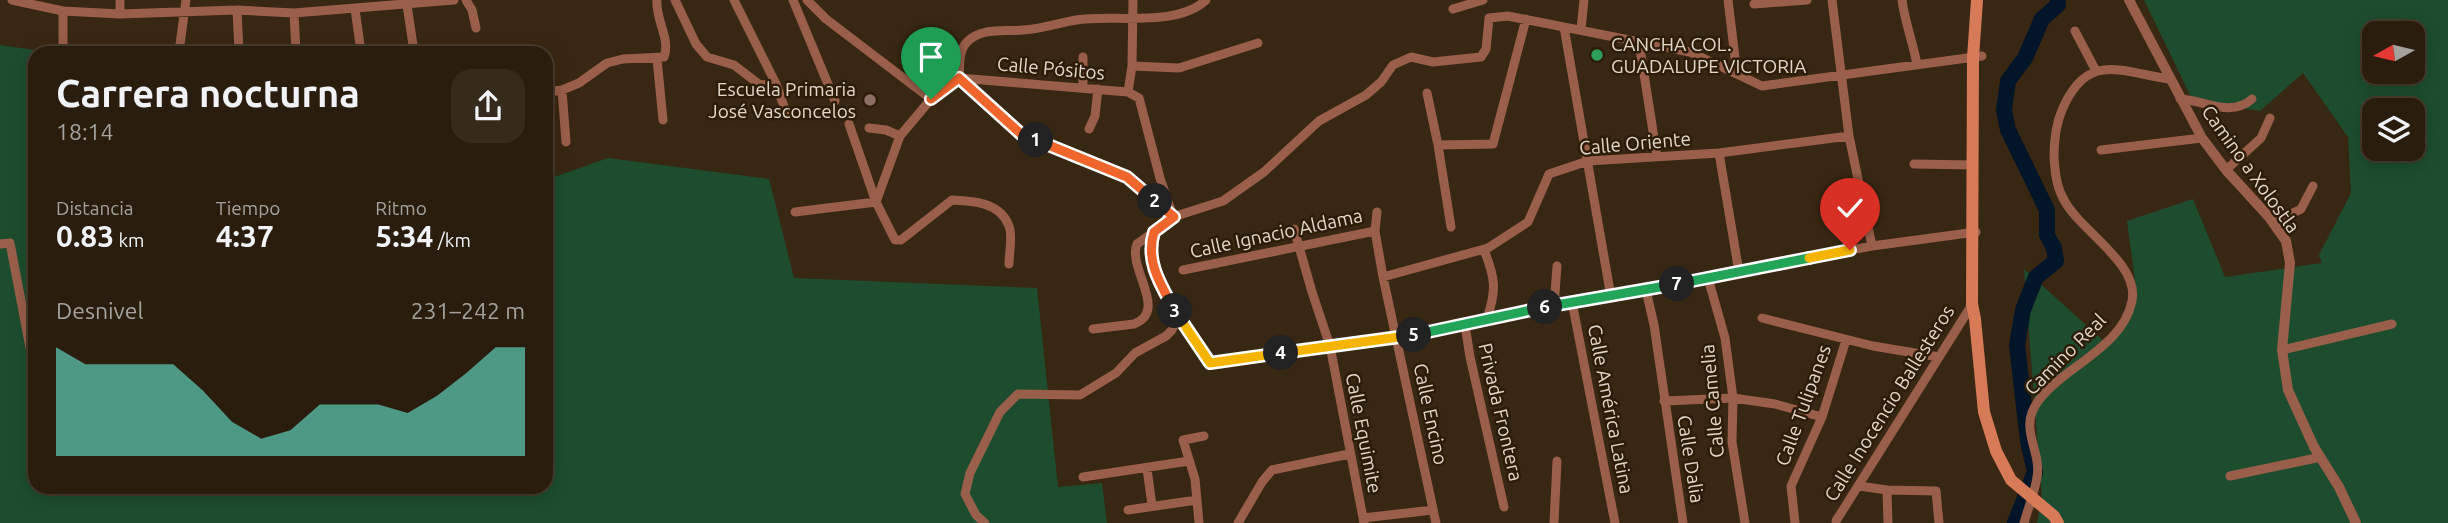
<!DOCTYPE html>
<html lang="es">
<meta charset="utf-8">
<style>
body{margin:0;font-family:Ubuntu,sans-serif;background:#362a1c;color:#f1f3f6;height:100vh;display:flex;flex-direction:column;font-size:26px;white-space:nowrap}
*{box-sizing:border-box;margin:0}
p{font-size:23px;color:#a5a29e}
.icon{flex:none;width:38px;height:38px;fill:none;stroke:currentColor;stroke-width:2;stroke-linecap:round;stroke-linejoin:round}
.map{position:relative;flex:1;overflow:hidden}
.details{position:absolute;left:28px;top:46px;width:525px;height:448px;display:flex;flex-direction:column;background:#2a1d0e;border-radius:21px;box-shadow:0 4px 18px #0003,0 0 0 2px #463b2e}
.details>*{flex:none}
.needle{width:46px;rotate:262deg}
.buttons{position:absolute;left:2362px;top:21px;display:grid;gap:14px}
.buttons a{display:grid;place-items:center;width:63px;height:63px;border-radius:14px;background:#2a1d0e;box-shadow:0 4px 18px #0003,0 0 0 2px #463b2e;font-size:35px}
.pin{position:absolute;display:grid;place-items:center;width:60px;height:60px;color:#fff;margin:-72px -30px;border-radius:50% 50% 50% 0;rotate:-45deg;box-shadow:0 0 7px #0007}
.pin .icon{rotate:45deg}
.km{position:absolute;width:35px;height:35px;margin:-18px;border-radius:50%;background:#222;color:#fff;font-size:19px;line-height:35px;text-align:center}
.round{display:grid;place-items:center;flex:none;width:74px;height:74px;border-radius:21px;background:#362a1c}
.overview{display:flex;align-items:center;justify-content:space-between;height:119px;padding:0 28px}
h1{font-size:38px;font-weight:700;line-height:52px}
.stats{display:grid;grid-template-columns:repeat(3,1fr);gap:10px;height:119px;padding:7px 28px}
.stats div{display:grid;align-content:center}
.stats b{font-size:30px;font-weight:700}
.stats small{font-size:19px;font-weight:400}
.stats p{font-size:19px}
.chart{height:196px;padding:14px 28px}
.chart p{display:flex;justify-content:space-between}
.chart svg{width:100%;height:126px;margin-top:7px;fill:#5eceb8;opacity:.7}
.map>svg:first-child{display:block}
.green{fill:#1d4d2e;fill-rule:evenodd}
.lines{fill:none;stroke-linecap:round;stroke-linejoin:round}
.river{stroke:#031529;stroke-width:16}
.minor{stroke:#995f4a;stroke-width:9}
.tertiary{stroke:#995f4a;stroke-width:10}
.secondary{stroke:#d77a58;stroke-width:12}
.split-1-casing{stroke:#fff;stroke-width:14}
.split-2-casing{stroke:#fff;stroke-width:14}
.split-3-casing{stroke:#fff;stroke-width:14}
.split-4-casing{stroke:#fff;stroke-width:14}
.split-5-casing{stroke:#fff;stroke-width:14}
.split-6-casing{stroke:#fff;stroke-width:14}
.split-7-casing{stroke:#fff;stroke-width:14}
.split-8-casing{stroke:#fff;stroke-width:14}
.split-9-casing{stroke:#fff;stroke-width:14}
.split-1{stroke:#f0652b;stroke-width:9}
.split-2{stroke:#f0652b;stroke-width:9}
.split-3{stroke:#f0652b;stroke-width:9}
.split-4{stroke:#f5b400;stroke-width:9}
.split-5{stroke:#f5b400;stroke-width:9}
.split-6{stroke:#22a559;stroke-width:9}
.split-7{stroke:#22a559;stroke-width:9}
.split-8{stroke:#22a559;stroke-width:9}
.split-9{stroke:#f5b400;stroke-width:9}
.leisure-dot{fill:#2e9e5b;stroke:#2d1d08;stroke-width:2.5}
.education-dot{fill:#8d6e63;stroke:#2d1d08;stroke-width:2.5}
.labels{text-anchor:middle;stroke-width:5;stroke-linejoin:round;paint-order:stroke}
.poi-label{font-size:19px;fill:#e2d7ca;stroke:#2d1d08;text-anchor:start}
.street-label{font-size:19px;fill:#e2d7ca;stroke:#2d1d08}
</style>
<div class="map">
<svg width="2448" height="523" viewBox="0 0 2448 523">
<rect width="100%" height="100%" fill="#382712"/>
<path class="green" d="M2144,0H2448V523H2037L2042,499L2024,269L2106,343L2137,295L2127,221L2193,199L2225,277L2322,263L2319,255L2351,193L2348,137L2303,73L2260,111L2193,101ZM2375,33H2413V72H2375ZM2375,110H2413V149H2375Z
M0,45L48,52H35V486H546V180L608,158L769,179L794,278L1037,288L1058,487L1102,483L1107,523H0Z"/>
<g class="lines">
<path class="river" d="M2015,523L2035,472L2028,441L2017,345L2023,310L2036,277L2056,261L2054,248L2047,235V210L2008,130L2004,110L2008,81L2025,58L2042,19L2058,5V0"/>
<path class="minor" d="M12,0L63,11L120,14L237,10L294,13L454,0
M466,0L472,10L476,28
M675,0L696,44L707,57L734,65L760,85L776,84
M734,0L776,84L786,112
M793,0L835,101
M807,0L826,19L931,99
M1728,0L1737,74
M1832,0L1849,136L1872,246
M1902,0C1905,23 1913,42 1917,65
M1754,4L1807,0
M407,5L413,45
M355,9L361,52
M1453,9L1483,0
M237,10L239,52
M294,13L296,52
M120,14V0
M1564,27L1611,297
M1581,29L1584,0
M2075,31L2096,71
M1639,42L1657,157
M63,52V11
M179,52L186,0
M1083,57V88
M657,59L663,120
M1132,66L1179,68L1258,43
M959,78L1021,134L1127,177L1173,217L1223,201L1264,172L1319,121L1366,95L1381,82L1393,65L1411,57L1433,62L1481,57L1486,49L1489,18L1508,16L1690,52L1762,86L1982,56
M959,78L1128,92L1139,98L1160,178L1173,217L1154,232L1150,253L1156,274L1176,313V321L1172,330L1166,336L1135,353L1116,373L1080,395L1018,394L1000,412L970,473L965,494L976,515L985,523
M959,78C960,67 958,51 967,42C982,27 1004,32 1023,30C1041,29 1058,23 1076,20C1112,14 1177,28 1206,0
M562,90L566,142
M546,92L562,90L579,83L607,63L623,59L664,57C671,39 655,19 657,0
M1128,92L1132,66L1133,0
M1427,93L1438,145L1451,227
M2180,99C2204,100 2231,118 2252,99
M849,124L876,202L895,240H901L952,200C973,201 1000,202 1009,226C1013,235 1009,253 1009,264
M869,128L886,130L900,136
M1089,129L1095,116L1098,89
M1438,145L1493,144L1526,19
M2101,150L2202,138
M1719,153L1739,272
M1914,164L1973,165
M2226,170L2261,138L2270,118
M876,202L900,136L931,99L959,78
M795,212L876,202
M1377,212L1375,231L1383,277L1436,523
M2273,223L2301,209L2313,186
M1294,229L1312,292L1330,346L1364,523
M0,244L10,243L35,374
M1484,250C1495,277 1497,290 1487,318
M1183,270L1375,231
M1383,277L1488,248L1528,222L1549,174L1588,161L1719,153L1849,136
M1708,278L1725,338L1733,398L1732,442L1745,523
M1646,290L1654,325L1683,523
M1572,302L1615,523
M1554,306L1557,266
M1176,313L1206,360L1215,363L1396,338L1465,325L1487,318L1872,246L1976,232
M1762,318L1873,346L1939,357
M1465,325L1470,357L1504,507
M1093,329L1134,324C1169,311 1127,268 1137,244L1154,232
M2282,350L2392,324
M1664,401L1733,398L1775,404L1822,417
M1147,469L1152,505
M2230,476L2321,457
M1083,477L1189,461
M1859,486L1887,490L1936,491L1939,523
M1887,490L1888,523
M1128,510L1197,500
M1363,518L1433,510
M1836,521L1973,303
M1199,523L1195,479L1183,440L1204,436
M1238,523L1262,482L1272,470L1349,454
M1554,523L1557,461
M1795,523L1791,486L1822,417L1846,340
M2024,523C2028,508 2035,492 2037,477C2042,450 2017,428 2039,400C2065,366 2123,347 2132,301C2140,263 2078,230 2063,198C2056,185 2055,171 2054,157C2054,141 2056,124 2062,110C2087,52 2118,71 2169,79"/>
<path class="tertiary" d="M2129,0L2202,138L2226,170L2269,217L2286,241L2290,263L2282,350L2288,390L2314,447L2339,487L2356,523"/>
<path class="secondary" d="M1977,0L1973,58L1972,304L1975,319L1984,412L1996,451L2011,480L2054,516L2058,523"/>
</g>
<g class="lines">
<defs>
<path id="split-1" d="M931,99L959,78L1021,134L1036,140"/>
<path id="split-2" d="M1036,140L1127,177L1155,201"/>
<path id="split-3" d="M1155,201L1174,217L1154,232C1145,262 1161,285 1175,311"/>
<path id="split-4" d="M1175,311L1210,363L1281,353"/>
<path id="split-5" d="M1281,353L1414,335"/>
<path id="split-6" d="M1414,335L1545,307"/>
<path id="split-7" d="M1545,307L1677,284"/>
<path id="split-8" d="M1677,284L1809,258"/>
<path id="split-9" d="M1809,258L1850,250"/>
</defs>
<use href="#split-1" class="split-1-casing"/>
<use href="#split-2" class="split-2-casing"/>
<use href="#split-3" class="split-3-casing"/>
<use href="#split-4" class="split-4-casing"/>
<use href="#split-5" class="split-5-casing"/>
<use href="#split-6" class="split-6-casing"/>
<use href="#split-7" class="split-7-casing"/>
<use href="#split-8" class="split-8-casing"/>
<use href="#split-9" class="split-9-casing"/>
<use href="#split-1" class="split-1"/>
<use href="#split-2" class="split-2"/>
<use href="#split-3" class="split-3"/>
<use href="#split-4" class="split-4"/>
<use href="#split-5" class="split-5"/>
<use href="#split-6" class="split-6"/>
<use href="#split-7" class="split-7"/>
<use href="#split-8" class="split-8"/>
<use href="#split-9" class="split-9"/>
</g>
<circle class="leisure-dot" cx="1597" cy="55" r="7"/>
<circle class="education-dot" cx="870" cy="100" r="7"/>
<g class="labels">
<g class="poi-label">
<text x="1611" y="51">CANCHA COL.<tspan x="1611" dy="22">GUADALUPE VICTORIA</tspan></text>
<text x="856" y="96" text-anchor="end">Escuela Primaria<tspan x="856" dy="22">José Vasconcelos</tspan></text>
</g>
<g class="street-label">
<text transform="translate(1051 68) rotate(5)" y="7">Calle Pósitos</text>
<text transform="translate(1635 143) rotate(-5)" y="7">Calle Oriente</text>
<text transform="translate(2251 169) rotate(54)" y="7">Camino a Xolostla</text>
<text transform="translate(1276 233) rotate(-12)" y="7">Calle Ignacio Aldama</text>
<text transform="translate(2065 354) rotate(-45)" y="7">Camino Real</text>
<text transform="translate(1712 401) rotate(-95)" y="7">Calle Camelia</text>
<text transform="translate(1889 403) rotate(-58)" y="7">Calle Inocencio Ballesteros</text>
<text transform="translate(1803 405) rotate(-70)" y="7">Calle Tulipanes</text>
<text transform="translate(1611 409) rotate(79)" y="7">Calle América Latina</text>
<text transform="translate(1501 412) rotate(77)" y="7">Privada Frontera</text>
<text transform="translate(1431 414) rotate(78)" y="7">Calle Encino</text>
<text transform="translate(1364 433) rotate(79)" y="7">Calle Equimite</text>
<text transform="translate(1691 459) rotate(81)" y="7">Calle Dalia</text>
</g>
</g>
</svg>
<div class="buttons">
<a><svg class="needle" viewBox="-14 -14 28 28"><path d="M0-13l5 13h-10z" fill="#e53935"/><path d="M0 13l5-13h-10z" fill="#a5a29e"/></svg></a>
<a><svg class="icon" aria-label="layers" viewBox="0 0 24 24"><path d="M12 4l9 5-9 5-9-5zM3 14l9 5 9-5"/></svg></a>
</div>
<div class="pin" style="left:931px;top:99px;background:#1e9e55"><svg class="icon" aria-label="arrive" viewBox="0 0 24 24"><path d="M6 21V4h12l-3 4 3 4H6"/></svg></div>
<div class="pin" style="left:1850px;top:250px;background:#d93025"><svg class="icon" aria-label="check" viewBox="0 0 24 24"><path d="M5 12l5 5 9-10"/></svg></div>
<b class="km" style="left:1036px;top:140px">1</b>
<b class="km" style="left:1155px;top:201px">2</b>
<b class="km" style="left:1175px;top:311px">3</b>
<b class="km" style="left:1281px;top:353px">4</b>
<b class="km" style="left:1414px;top:335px">5</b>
<b class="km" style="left:1545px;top:307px">6</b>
<b class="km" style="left:1677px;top:284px">7</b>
<section class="details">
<div class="overview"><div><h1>Carrera nocturna</h1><p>18:14</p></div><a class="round"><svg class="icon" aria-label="share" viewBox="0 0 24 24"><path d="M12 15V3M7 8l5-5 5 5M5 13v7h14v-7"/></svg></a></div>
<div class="stats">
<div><p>Distancia</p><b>0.83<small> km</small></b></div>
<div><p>Tiempo</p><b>4:37</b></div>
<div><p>Ritmo</p><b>5:34<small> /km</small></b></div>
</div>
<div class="chart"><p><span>Desnivel</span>231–242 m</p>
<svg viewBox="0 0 160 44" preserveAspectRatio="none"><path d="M0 44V6L10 12L20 12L30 12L40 12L50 21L60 32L70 38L80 35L90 26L100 26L110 26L120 29L130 23L140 15L150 6L160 6V44z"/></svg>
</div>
</section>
</div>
